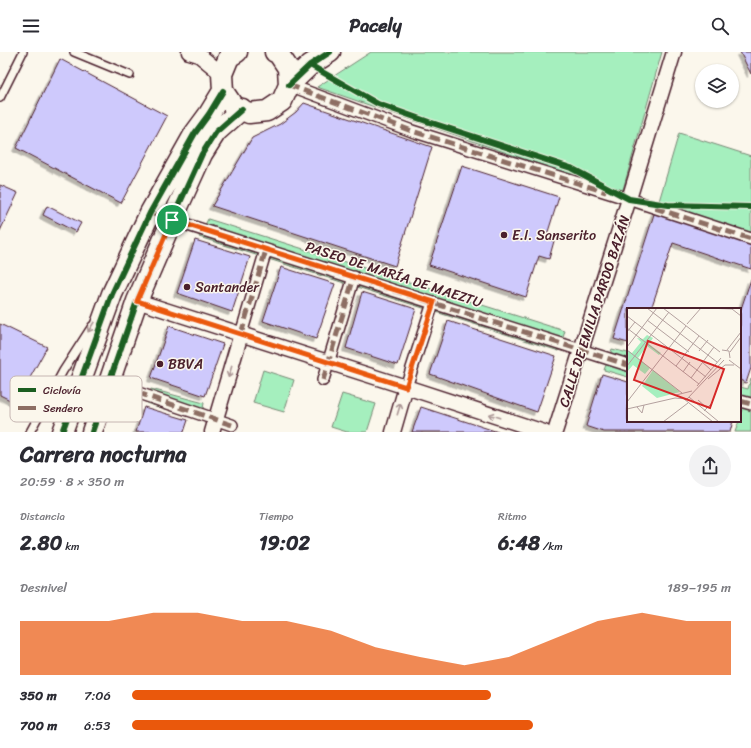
<!DOCTYPE html>
<html lang="es">
<meta charset="utf-8">
<style>
body{margin:0;font-family:Sriracha,sans-serif;background:#f2f2f3;color:#2b2b33;height:100vh;display:flex;flex-direction:column;font-size:15px;white-space:nowrap}
*{box-sizing:border-box;margin:0}
p{font-size:13px;color:#7c7c81}
.icon{flex:none;width:22px;height:22px;fill:none;stroke:currentColor;stroke-width:2;stroke-linecap:round;stroke-linejoin:round}
.map{position:relative;height:380px;overflow:hidden}
.details{display:flex;flex-direction:column;background:#fff;flex:1}
.details>*{flex:none}
.fabs{position:absolute;left:695px;top:12px;display:grid;gap:8px}
.fabs a{display:grid;place-items:center;width:44px;height:44px;border-radius:50%;background:#fff;box-shadow:0 1px 3px #0004;font-size:20px}
.pin{position:absolute;display:grid;place-items:center;width:34px;height:34px;color:#fff;margin:-17px;border:2px solid #fff;border-radius:50%;box-shadow:0 1px 4px #0007}
.round{display:grid;place-items:center;flex:none;width:42px;height:42px;border-radius:21px;background:#f2f2f3}
.summary{display:flex;align-items:center;justify-content:space-between;height:68px;padding:0 20px}
h1{font-size:22px;font-weight:800;line-height:30px}
.stats{display:grid;grid-template-columns:repeat(3,1fr);gap:6px;height:68px;padding:4px 20px}
.stats div{display:grid;align-content:center}
.stats b{font-size:20px;font-weight:800}
.stats small{font-size:11px;font-weight:400}
.stats p{font-size:11px}
.chart{height:112px;padding:8px 20px}
.chart p{display:flex;justify-content:space-between}
.chart svg{width:100%;height:72px;margin-top:4px;fill:#ea580c;opacity:.7}
ul{padding:0 20px;list-style:none;font-size:13px}
li{display:grid;grid-template-columns:64px 48px 1fr;align-items:center;height:30px}
li i{height:10px;border-radius:5px;background:#ea580c}
header{display:flex;justify-content:space-between;align-items:center;height:52px;padding:0 20px;background:#fff;font-size:18px;font-weight:800}
.map>svg:first-child{display:block}
.green{fill:#a5efbe;stroke:#788774}
.building{fill:#cec9fc;stroke:#4a1f2b;filter:url(#shadow)}
.lines{fill:none;stroke-linecap:round;stroke-linejoin:round}
.service-casing{stroke:#4a1f2b;stroke-width:10}
.pedestrian-casing{stroke:#4a1f2b;stroke-width:14}
.minor-casing{stroke:#4a1f2b;stroke-width:17}
.secondary-casing{stroke:#4a1f2b;stroke-width:23}
.service{stroke:#fbf7ec;stroke-width:7}
.pedestrian{stroke:#fbf7ec;stroke-width:11}
.minor{stroke:#fbf7ec;stroke-width:14}
.secondary{stroke:#fbf7ec;stroke-width:20}
.quiet{stroke:#8d6e63;stroke-width:5;stroke-dasharray:10 5;stroke-linecap:butt}
.cycleway-casing{stroke:#fbf7ec;stroke-width:8}
.cycleway{stroke:#1b5e20;stroke-width:6}
.oneway{stroke:#ab9695}
.route-casing{stroke:#fff;stroke-width:8}
.route{stroke:#ea580c;stroke-width:5}
.poi-dot{fill:#4a1f2b;stroke:#fbf7ec;stroke-width:1.5}
.labels{text-anchor:middle;stroke-width:3;stroke-linejoin:round;paint-order:stroke}
.poi-label{font-size:14px;fill:#4a1f2b;stroke:#fbf7ec;text-anchor:start}
.street-label{font-size:14px;fill:#4a1f2b;stroke:#fbf7ec}
.inset-road{fill:none;stroke:#b4a19f;stroke-width:1}
.view{fill:#d62828;fill-opacity:0.15;stroke:#d62828;stroke-width:2}
.inset-edge{fill:none;stroke:#4a1f2b;stroke-width:2}
.key{fill:#fbf7ec;stroke:#c6b6b2;stroke-width:1}
.key-label{font-size:11px;fill:#4a1f2b}
</style>
<header><svg class="icon" aria-label="menu" viewBox="0 0 24 24"><path d="M4 6h16M4 12h16M4 18h16"/></svg>Pacely<svg class="icon" aria-label="search" viewBox="0 0 24 24"><circle cx="10" cy="10" r="6"/><path d="M15 15l6 6"/></svg></header>
<div class="map">
<svg width="751" height="380" viewBox="0 0 751 380">
<defs>
<filter id="shadow"><feDropShadow dx="-3.5" dy="3.5" stdDeviation="0" flood-color="#0004"/></filter>
</defs>
<rect width="100%" height="100%" fill="#fbf7ec"/>
<filter id="ink" filterUnits="userSpaceOnUse"><feTurbulence type="fractalNoise" baseFrequency=".025" numOctaves="2"/><feDisplacementMap in="SourceGraphic" scale="8" xChannelSelector="R" yChannelSelector="G"/><feConvolveMatrix kernelMatrix="1 2 1 2 8 2 1 2 1" color-interpolation-filters="sRGB"/></filter>
<g filter="url(#ink)">
<path class="green" d="M371,0H662L622,141L317,35Z
M679,81L751,104V187L657,156Z
M208,167L565,279L559,299L199,185Z
M612,297L628,301V325L604,318Z
M263,318L294,328L284,360L253,351Z
M751,326V380H735L739,369H740V364L742,358H740V335L748,337Z
M151,337L204,351L201,368L146,351Z
M342,342L376,352L367,380H347L331,375Z"/>
<path class="building" d="M740,0H751V22Z
M60,7L167,64L121,151L16,96Z
M304,51L432,95L395,214L212,154L252,86L280,72L296,60Z
M462,114L559,145L546,186L554,189L549,207L539,204L526,245L429,213Z
M0,133L18,141L0,179Z
M47,154L81,171L76,180L43,163Z
M655,159L751,191V217L673,191L651,257H628V291L614,287Z
M195,188L250,205L232,260L177,241Z
M281,215L335,232L316,287L263,269Z
M751,227V316L746,331L740,328V260Z
M362,240L416,257L398,313L346,296Z
M448,269L556,304L537,360L430,322Z
M0,272L47,295L16,351L0,343Z
M169,274L223,292L205,344L151,326Z
M602,322L628,330V369H733L730,380H604L586,374Z
M144,355L188,368L184,380H136Z
M421,355L498,380H412Z"/>
<g class="lines">
<defs>
<path id="service" d="M74,0L130,23
M0,46L23,0
M30,380L63,319L92,274"/>
<path id="pedestrian" d="M289,33L412,79L629,147L751,187
M150,161L628,313
M241,282L266,198
M323,328L354,225
M109,331L232,373
M406,335L433,251
M740,349L751,352"/>
<path id="minor" d="M189,0L199,3L222,22
M137,249L406,335L544,380
M212,380L241,282
M393,380L406,335
M555,380L629,147L674,0"/>
<path id="secondary" d="M237,0L229,5L222,22L223,39L233,54L249,61L267,59L282,49L289,33L288,16L278,1L275,0
M289,33L310,13L330,0
M62,380L112,242L150,161L195,81L209,62L223,39
M92,380L137,249L172,168L202,102L216,80L242,57"/>
</defs>
<use href="#service" class="service-casing"/>
<use href="#pedestrian" class="pedestrian-casing"/>
<use href="#minor" class="minor-casing"/>
<use href="#secondary" class="secondary-casing"/>
<use href="#service" class="service"/>
<use href="#pedestrian" class="pedestrian"/>
<use href="#minor" class="minor"/>
<use href="#secondary" class="secondary"/>
<path class="quiet" d="M289,33L412,79L606,140
M655,156L751,187
M150,161L628,313
M241,282L266,198
M323,328L354,225
M109,331L232,373
M406,335L433,251
M740,349L751,352"/>
<defs>
<path id="cycleway" d="M310,13L378,52L429,70L571,116L629,147L668,153L751,155
M289,33L310,13L330,0
M62,380L112,242L150,161L195,81L209,62L223,39
M92,380L137,249L172,168L202,102L216,80L242,57"/>
</defs>
<use href="#cycleway" class="cycleway-casing"/>
<use href="#cycleway" class="cycleway"/>
</g>
<defs><path id="oneway-shaft" d="M-6 0H5M1.5-3L5.5 0L1.5 3" fill="none" stroke-width="1.6" stroke-linecap="round" stroke-linejoin="round"/></defs>
<g class="oneway">
<use href="#oneway-shaft" transform="translate(91 275) rotate(122)"/>
<use href="#oneway-shaft" transform="translate(230 320) rotate(107)"/>
<use href="#oneway-shaft" transform="translate(399 357) rotate(-73)"/>
<use href="#oneway-shaft" transform="translate(494 364) rotate(-162)"/>
</g>
</g>
<g class="lines" filter="url(#ink)">
<defs>
<path id="route" d="M172,168L434,250L406,335L137,249Z"/>
</defs>
<use href="#route" class="route-casing"/>
<use href="#route" class="route"/>
</g>
<g class="poi-dot">
<circle cx="504" cy="183" r="4"/>
<circle cx="187" cy="235" r="4"/>
<circle cx="160" cy="312" r="4"/>
</g>
<g class="labels">
<g class="poi-label">
<text x="512" y="188">E.I. Sanserito</text>
<text x="195" y="240">Santander</text>
<text x="168" y="317">BBVA</text>
</g>
<g class="street-label">
<text transform="translate(394 222) rotate(18)" y="5">PASEO DE MARÍA DE MAEZTU</text>
<text transform="translate(594 259) rotate(-72)" y="5">CALLE DE EMILIA PARDO BAZÁN</text>
</g>
</g>
<g transform="translate(627 256)">
<rect width="114" height="114" fill="#fbf7ec"/>
<path d="M20,27L26,30L22,36L34,45L32,47L20,38L11,50L23,60L18,66L6,57L0,64V42L5,45L14,34L10,30L16,31ZM26,62L53,84L30,90L15,78Z" fill="#a5efbe"/>
<path class="inset-road" d="M20,0L90,54M36,0L93,44M78,0L105,1L114,8M0,8L79,69M20,12L62,44M60,16L74,0M0,20L72,76M0,24L8,14M0,39L30,0M0,42L55,85M95,42L102,43L103,50M100,42L114,24M72,43L81,32M103,44L114,29M102,52L114,61M74,53L84,62M0,58L42,4M49,58L72,28M56,64L63,54M64,70L87,39M81,71L98,57H107M70,78L94,50M49,87L65,83M62,89L92,114M57,91L86,114M71,92L80,100M0,94L59,18M10,99L15,105L17,97M0,101L48,90L60,91L97,52M77,103L86,94M36,114L61,95"/>
<path class="view" d="M21,33L97,61L83,100L7,72Z"/>
<rect width="114" height="114" class="inset-edge"/>
</g>
<rect x="10" y="324" width="132" height="46" rx="6" class="key"/>
<rect x="18" y="336" width="18" height="4" fill="#1b5e20"/>
<rect x="18" y="354" width="18" height="4" fill="#8d6e63"/>
<g class="key-label">
<text x="43" y="342">Ciclovía</text>
<text x="43" y="360">Sendero</text>
</g>
</svg>
<div class="fabs">
<a><svg class="icon" aria-label="layers" viewBox="0 0 24 24"><path d="M12 4l9 5-9 5-9-5zM3 14l9 5 9-5"/></svg></a>
</div>
<div class="pin" style="left:172px;top:168px;background:#1e9e55"><svg class="icon" aria-label="arrive" viewBox="0 0 24 24"><path d="M6 21V4h12l-3 4 3 4H6"/></svg></div>
</div>
<section class="details">
<div class="summary"><div><h1>Carrera nocturna</h1><p>20:59 · 8 × 350 m</p></div><a class="round"><svg class="icon" aria-label="share" viewBox="0 0 24 24"><path d="M12 15V3M7 8l5-5 5 5M5 13v7h14v-7"/></svg></a></div>
<div class="stats">
<div><p>Distancia</p><b>2.80<small> km</small></b></div>
<div><p>Tiempo</p><b>19:02</b></div>
<div><p>Ritmo</p><b>6:48<small> /km</small></b></div>
</div>
<div class="chart"><p><span>Desnivel</span>189–195 m</p>
<svg viewBox="0 0 160 44" preserveAspectRatio="none"><path d="M0 44V11L10 11L20 11L30 6L40 6L50 11L60 11L70 17L80 27L90 33L100 38L110 33L120 22L130 11L140 6L150 11L160 11V44z"/></svg>
</div>
<ul>
<li><b>350 m</b>7:06<i style="width:60%"></i></li>
<li><b>700 m</b>6:53<i style="width:67%"></i></li>
</ul>
</section>
